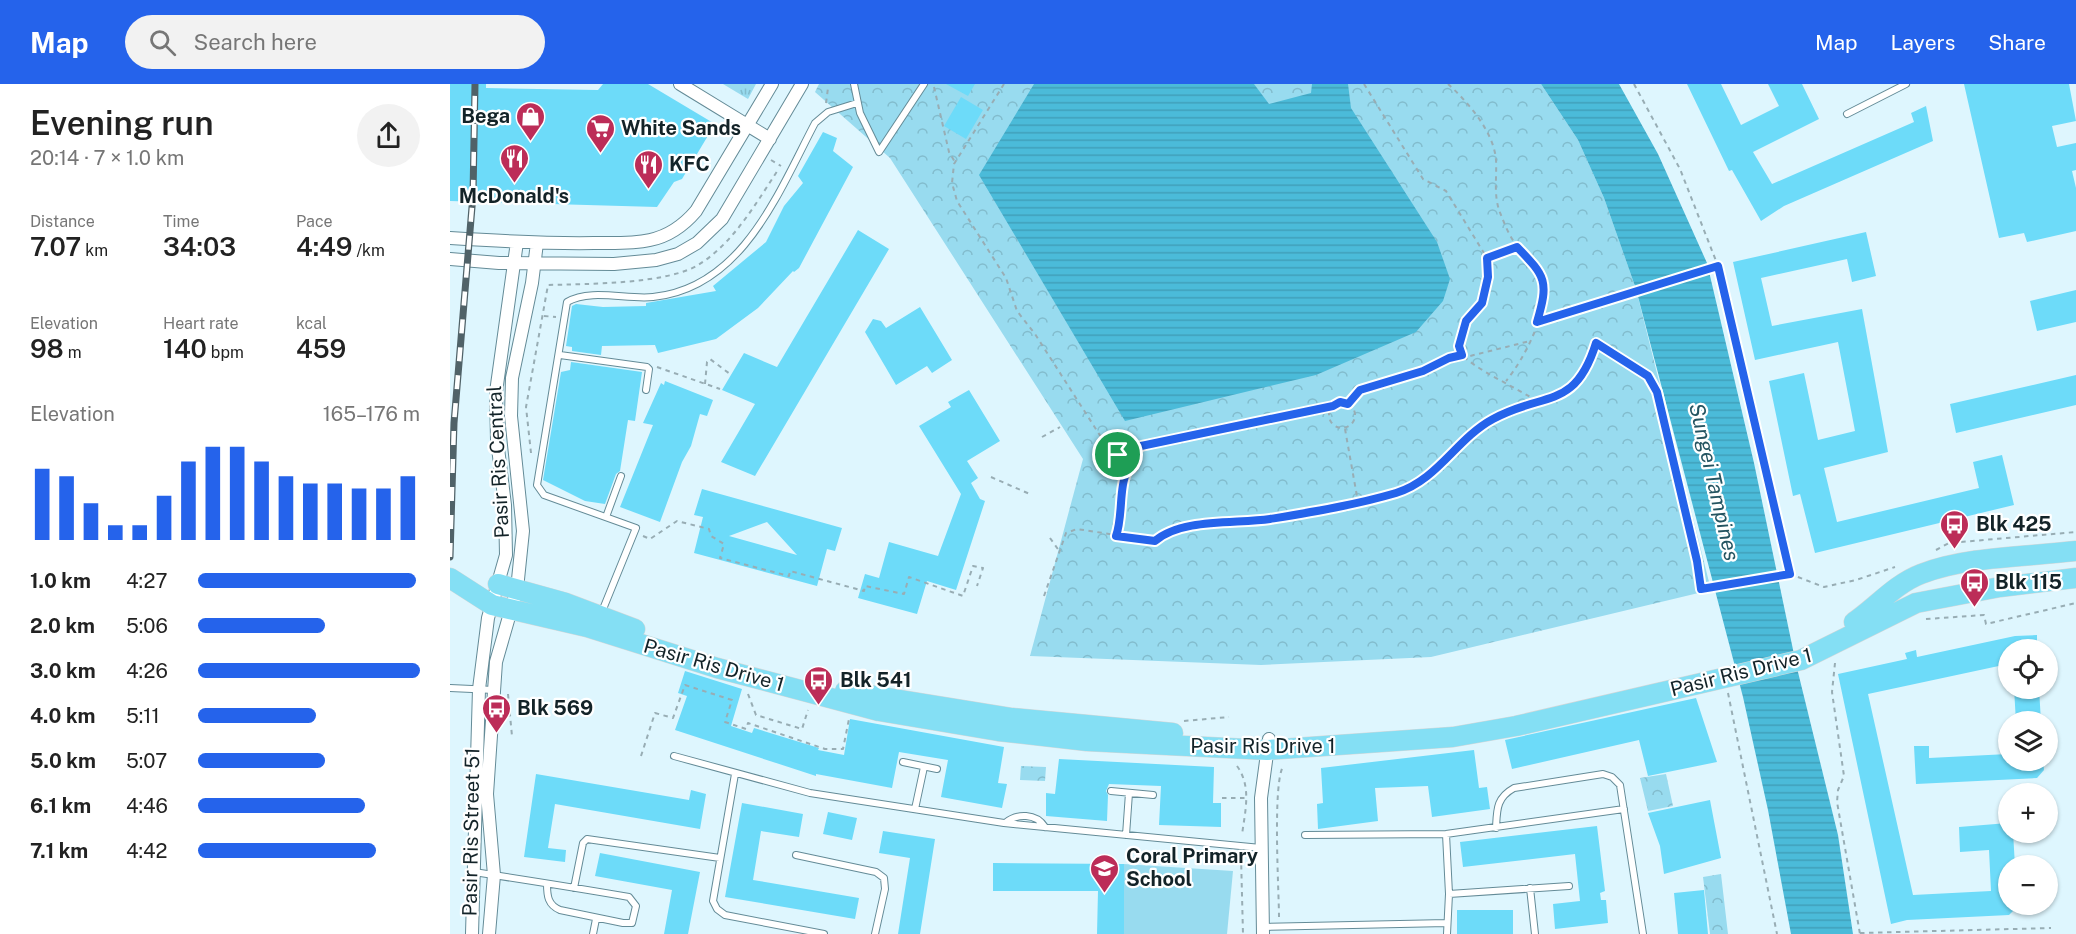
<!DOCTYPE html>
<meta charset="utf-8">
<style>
body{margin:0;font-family:"Public Sans",sans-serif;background:#f2f2f2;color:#222;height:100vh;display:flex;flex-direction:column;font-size:22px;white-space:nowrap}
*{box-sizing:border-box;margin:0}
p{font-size:20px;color:#767676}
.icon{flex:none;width:33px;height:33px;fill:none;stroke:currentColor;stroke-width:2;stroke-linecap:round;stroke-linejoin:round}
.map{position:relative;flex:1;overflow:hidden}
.drawer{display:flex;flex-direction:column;background:#fff;width:450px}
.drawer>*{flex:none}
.fabs{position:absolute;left:1548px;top:555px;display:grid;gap:12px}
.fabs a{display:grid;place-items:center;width:60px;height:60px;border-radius:50%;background:#fff;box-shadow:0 2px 4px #0004;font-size:30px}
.pin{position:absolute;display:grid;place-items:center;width:51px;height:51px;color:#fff;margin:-26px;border:3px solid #fff;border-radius:50%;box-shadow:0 2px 6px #0007}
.round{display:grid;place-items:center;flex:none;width:63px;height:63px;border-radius:32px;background:#f2f2f2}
.overview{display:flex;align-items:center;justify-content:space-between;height:102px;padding:0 30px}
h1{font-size:33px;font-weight:600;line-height:45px}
.metrics{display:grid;grid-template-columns:repeat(3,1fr);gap:9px;height:102px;padding:6px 30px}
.metrics div{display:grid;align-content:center}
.metrics b{font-size:26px;font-weight:600}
.metrics small{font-size:16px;font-weight:400}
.metrics p{font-size:16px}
.chart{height:168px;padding:12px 30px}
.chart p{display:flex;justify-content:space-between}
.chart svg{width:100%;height:108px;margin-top:6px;stroke:#2563eb;stroke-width:6}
ul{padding:0 30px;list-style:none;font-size:20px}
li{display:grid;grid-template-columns:96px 72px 1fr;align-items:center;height:45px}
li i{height:15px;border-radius:8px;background:#2563eb}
header{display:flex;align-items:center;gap:36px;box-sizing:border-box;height:84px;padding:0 30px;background:#2563eb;color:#fff}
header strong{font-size:28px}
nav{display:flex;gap:33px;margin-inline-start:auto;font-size:21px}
.search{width:420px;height:54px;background:#f2f2f2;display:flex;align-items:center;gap:15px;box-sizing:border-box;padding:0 21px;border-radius:33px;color:#767676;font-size:22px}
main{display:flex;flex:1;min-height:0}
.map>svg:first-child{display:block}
.grass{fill:url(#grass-tufts)}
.park{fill:url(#park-crowns)}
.pitch{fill:#98dbef}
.water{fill:url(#water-rules)}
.building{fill:#6ddbf9;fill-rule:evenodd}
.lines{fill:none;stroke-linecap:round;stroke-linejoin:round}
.lane-casing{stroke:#648b97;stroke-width:8}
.street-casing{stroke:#648b97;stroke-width:14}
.primary-casing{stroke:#d5d7d8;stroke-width:21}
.path{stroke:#98adb4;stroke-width:2;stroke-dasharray:4.5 4.5;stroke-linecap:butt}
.lane{stroke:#fff;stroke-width:6}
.street{stroke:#fff;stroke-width:12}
.primary{stroke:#84dff4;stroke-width:20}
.rail-casing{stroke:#506268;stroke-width:7}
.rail{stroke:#fff;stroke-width:4.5;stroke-dasharray:14;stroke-linecap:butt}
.route-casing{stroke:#fff;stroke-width:12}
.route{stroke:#2563eb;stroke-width:8}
.labels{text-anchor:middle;stroke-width:4.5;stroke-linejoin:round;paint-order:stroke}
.poi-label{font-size:20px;font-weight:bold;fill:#132328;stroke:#fff;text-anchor:start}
.street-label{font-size:20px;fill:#132328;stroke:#fff}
.water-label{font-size:21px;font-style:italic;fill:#245461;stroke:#fff}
</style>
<header>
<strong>Map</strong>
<div class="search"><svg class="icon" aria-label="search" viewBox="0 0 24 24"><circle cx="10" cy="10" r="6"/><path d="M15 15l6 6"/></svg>Search here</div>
<nav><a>Map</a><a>Layers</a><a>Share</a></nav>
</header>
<main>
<section class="drawer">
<div class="overview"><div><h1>Evening run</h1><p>20:14 · 7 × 1.0 km</p></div><a class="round"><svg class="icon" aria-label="share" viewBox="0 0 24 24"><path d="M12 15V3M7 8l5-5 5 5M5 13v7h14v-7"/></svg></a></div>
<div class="metrics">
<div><p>Distance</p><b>7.07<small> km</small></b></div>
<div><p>Time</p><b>34:03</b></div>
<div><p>Pace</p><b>4:49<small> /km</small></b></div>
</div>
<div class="metrics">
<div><p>Elevation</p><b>98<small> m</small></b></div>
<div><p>Heart rate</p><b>140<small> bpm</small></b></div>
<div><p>kcal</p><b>459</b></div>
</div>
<div class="chart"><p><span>Elevation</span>165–176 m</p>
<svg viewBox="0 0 160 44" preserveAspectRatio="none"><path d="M5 44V15M15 44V18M25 44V29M35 44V38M45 44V38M55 44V26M65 44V12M75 44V6M85 44V6M95 44V12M105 44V18M115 44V21M125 44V21M135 44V23M145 44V23M155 44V18"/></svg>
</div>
<ul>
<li><b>1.0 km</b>4:27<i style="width:98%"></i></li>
<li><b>2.0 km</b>5:06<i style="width:57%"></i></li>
<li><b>3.0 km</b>4:26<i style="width:100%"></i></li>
<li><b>4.0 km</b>5:11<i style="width:53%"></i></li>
<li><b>5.0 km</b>5:07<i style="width:57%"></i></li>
<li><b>6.1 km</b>4:46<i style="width:75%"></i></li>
<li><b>7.1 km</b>4:42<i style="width:80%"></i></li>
</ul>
</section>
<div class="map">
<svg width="1626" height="850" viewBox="0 0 1626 850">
<defs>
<pattern id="grass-tufts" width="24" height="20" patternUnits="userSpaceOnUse" patternTransform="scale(1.5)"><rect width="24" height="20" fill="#98dbef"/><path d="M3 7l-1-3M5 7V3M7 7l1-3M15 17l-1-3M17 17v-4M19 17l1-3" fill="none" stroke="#82bccd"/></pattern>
<pattern id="park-crowns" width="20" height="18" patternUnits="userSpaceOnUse" patternTransform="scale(1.5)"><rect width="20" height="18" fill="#98dbef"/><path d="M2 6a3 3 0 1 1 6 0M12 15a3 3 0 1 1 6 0" fill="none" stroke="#82bccd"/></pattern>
<pattern id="water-rules" width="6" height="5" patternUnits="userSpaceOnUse" patternTransform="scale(1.5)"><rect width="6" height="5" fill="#4bbbd9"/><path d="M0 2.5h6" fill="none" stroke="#41a0ba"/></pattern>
</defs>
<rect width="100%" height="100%" fill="#def6fe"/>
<path class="grass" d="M273,0H306L298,15Z"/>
<path class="park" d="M369,0H1091L1128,56L1154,114L1186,205L1261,506L981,573L811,581L580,572L633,375L440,74L365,8Z
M571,682L596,683L595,697L570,696Z
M1216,690L1223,722L1198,727L1190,694Z
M1271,790L1278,850H1260L1253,793Z"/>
<path class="pitch" d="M674,780L783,787L777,850H674Z"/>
<path class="water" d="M584,0H804L819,20L861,9L862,0H898L901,24L987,158L1000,195L993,217L966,248L866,291L675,337L529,91Z
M1091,0H1169L1208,70L1257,179L1304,379L1346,580L1388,751L1403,850H1341L1318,726L1293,613L1186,205L1154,114L1128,56Z"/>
<path class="building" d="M0,0H36V4L148,6L153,0H198L265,40L232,95L224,98L207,123L0,117Z
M496,0H525L518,12Z
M1237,0H1271L1291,41L1329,22L1318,0H1352L1369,35L1303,68L1322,100L1464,38L1461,29L1476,22L1483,57L1334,122L1311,137L1282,86L1279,87Z
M1514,0H1619L1626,37L1602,42L1607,63L1626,59V86L1622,87L1626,104V147L1577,158L1574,149L1549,154Z
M511,13L533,26L516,55L494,42Z
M373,48L387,54L383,67L403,83L349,184L344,188L343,187L308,224L266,255L208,269L205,261L152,262L151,271L122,267V263L116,262L122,222L126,220L153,223L196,222V219L266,207L263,202L316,158L334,122L353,99L348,92Z
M408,146L439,165L305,392L271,378L305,320L272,306L294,269L327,283Z
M1416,148L1426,192L1402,198L1397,175L1311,194L1322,242L1412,225L1438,368L1374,384L1387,438L1529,404L1523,378L1552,371L1564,421L1365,469L1350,410L1343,412L1319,297L1354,289L1368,356L1405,347L1388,258L1305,276L1283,178Z
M1626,206V238L1587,247L1580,217Z
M470,223L502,276L482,289L477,282L446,301L415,248L423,235L431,237L436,244Z
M121,278L192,288L185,337L178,336L170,387L166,390L155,420L135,417L93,396L111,288L120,286Z
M1626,291V321L1506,349L1500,320Z
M215,297L263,316L257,332L250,330L241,362L232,378L210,438L170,423L203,341L193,339L211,299L214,301Z
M519,306L550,357L517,377L528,394L521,399L530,415L535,417L506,506L477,497L467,530L408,514L415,490L429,494L439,458L488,472L511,410L469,342L501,323L498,318Z
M252,405L392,444L385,467L377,465L367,502L244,469L253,433L244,431ZM317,438L347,471L279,452Z
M1587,551V566H1558V580L1418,610L1463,811L1541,807L1539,766L1510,768L1509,743L1558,739V748H1563L1565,782H1558V820L1567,823L1559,831L1457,836L1441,840L1388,590L1457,575L1455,569L1466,566L1467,573L1565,552Z
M235,587L292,605L281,642L302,649L304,644L369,664L368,666L394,671L400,635L554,663L548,699L557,700L552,724L491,713L498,676L449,668L442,704L366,690V692L225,646L237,612L228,609Z
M1564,604H1589L1591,638H1566Z
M1246,614L1267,678L1198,692L1189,656L1062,685L1055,656Z
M1464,662H1479V674L1558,670V676H1593L1594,686L1587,694L1466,700Z
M1024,666L1029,704L1037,703L1040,725L982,733L978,702L925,704L928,737L868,745L867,720L873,719L871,684Z
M609,675L764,683L763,719H771V743L709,741L711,702L659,700L656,707L658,711L657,737L596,732V709L605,710Z
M86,690L239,716L241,706L256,710L250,745L105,720L98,764L116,766L115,778L74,773Z
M1260,716L1271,774L1214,790L1210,762L1198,729Z
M292,719L353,730L349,753L311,747L303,796L409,814L405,835L275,813Z
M378,728L407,734L402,756L373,750Z
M1147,742L1155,807L1150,809L1151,816H1156L1158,839L1105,845L1103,820L1130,817L1125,770L1013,783L1010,758Z
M433,747L485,755L470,850H448L460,774L429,769Z
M150,769L250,788L238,850H214L222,806L145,792Z
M543,779L674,780V850H647L648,807H543Z
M1254,806L1258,850H1228L1224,809Z
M1007,826H1063V850H1007Z"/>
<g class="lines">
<defs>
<path id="lane" d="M404,0L410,29L429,68L474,0
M1397,30L1456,0
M110,271L197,283L199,285L196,306
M156,433L171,392
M151,530L186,444L94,411L87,401L117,218C141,204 177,216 203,213C293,204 329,107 365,39L378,28L407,19
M0,604L44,606
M224,672L360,709L554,739L811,764
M453,678L487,685
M285,690L263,817L267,825L275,831L374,850
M661,707L703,711
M465,725L474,683
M555,739C567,729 586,729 595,743
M1046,744C1047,726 1046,714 1064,704L1153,690L1162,693L1170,701L1193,850
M996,750L999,810L997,850
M676,751L679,709
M855,751L996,750L1174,725
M346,771L426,788L434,794L435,805L425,850
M24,788C76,796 127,804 179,813L186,822L182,839H173L110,826C98,821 97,812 97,800
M124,804L133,759L137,755L270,774
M1080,804L1085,850
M999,810L1119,802
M813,843L997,839
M143,850L146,835"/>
<path id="street" d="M230,0L320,55
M0,154C48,157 96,160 144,159C162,159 182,160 200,156C219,152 234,141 246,127L322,0
M0,175L49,179L164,180L206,176L228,170L247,159L272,135L352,0
M22,850L29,605L38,534L56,471L55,421L47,356L46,308L67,158
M39,850L44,791L37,710L46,578L67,505L73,447L61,332L62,294L82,199L87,159
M813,850L811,714L819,655"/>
<path id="primary" d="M0,494L42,521L137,543L267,584L429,627L548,647L637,657L817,666L1003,653L1066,642L1351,576L1466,519L1550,503L1626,494
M48,500L116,519L185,545
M1404,538C1426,523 1445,500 1471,490C1518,472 1576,473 1626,467
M395,607L562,634L723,649"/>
</defs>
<use href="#lane" class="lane-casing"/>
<use href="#street" class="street-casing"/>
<use href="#primary" class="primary-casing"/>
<path class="path" d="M554,0L504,80L502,99L507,117L556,194L567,227L585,250L651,353L668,371
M914,0L973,95L996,107L1037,174L1038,193L1032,219L1016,237L1010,268C1021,284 1068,304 1088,318
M998,0C1018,18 1044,48 1046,76C1047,95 1043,113 1051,131C1055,141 1060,154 1068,163C1078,176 1091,183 1094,200C1098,229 1074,275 1056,297
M1184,0L1230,85L1268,182L1340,490
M484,3L499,68L505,78
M376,19L378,4
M321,76L331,82
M1037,174L1067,163
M94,232L106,233
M1087,238L1268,182
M207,283L270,305
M255,300L257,278L260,275L280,290
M879 331a13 13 0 1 1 26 0a13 13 0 1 1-26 0Z
M898,320L907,308L973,287L1004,272H1020L1080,257
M895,345L908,418
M592,353L610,343
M666 378a12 12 0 1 1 24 0a12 12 0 1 1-24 0Z
M684,368L691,362L883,322
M81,369L76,323L98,201C136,200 217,200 248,181C283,160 306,119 328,86
M541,393L582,411
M193,452L200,455L227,437L259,445L261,452L274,460L270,474L339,492L340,487L414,507L415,502L454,510L459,493L513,512L523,482L533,484L527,502
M666,452C673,433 669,404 676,391
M600,454L610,468
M1486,466L1499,459L1626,448
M594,512L616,449L627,445L705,457C731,434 787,440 820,435C862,428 905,421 946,409C988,396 1006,355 1043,335C1094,307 1125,327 1146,259C1167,273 1196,284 1207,308L1247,477L1251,505L1340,490L1374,503L1406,496L1445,483
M1476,535L1534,531L1536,540L1626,519
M1385,579L1382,608L1394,692L1388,706L1387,718L1410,850
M1278,609L1327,850
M58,610L62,652
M298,610L306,631L352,645L358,626
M734,637L779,633
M191,672L205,629L223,634L235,601L282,616L275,638L296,645L298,639L375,665H393L399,635
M787,682C802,703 795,727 792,751
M772,714H797
M791,772L793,850
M829,833C829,808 822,695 834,681
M1410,849L1601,844"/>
<use href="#lane" class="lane"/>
<use href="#street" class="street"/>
<use href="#primary" class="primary"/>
<defs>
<path id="rail" d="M0,473L4,339L23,111L25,0"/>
</defs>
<use href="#rail" class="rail-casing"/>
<use href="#rail" class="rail"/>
</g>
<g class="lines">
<defs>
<path id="route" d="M1067,163C1096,193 1099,197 1087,238L1268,182L1340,490L1251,505L1247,477L1207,308L1198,292L1146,259C1125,327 1094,307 1043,335C1006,355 988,396 946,409C905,421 862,428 820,435C786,440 731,434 705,457L666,452C673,433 669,404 676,390L667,385L664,380L672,368H684L691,362L883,322L890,318L898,320L910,306L973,287L999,274L1012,271L1009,262L1016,237L1032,219L1038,193L1037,174Z"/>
</defs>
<use href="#route" class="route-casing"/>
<use href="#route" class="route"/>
</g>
<defs>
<symbol id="shop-pin" viewBox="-11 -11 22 30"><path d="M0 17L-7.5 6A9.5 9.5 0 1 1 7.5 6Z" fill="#bc2d58" stroke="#fff"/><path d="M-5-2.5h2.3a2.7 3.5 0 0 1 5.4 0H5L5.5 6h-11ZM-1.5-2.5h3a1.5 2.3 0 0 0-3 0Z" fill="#fff"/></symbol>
<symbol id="supermarket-pin" viewBox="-11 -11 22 30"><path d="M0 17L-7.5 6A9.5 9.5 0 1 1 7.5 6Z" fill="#bc2d58" stroke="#fff"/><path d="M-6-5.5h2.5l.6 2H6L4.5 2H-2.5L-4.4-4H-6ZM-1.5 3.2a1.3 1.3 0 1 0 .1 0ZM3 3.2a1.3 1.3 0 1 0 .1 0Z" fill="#fff"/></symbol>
<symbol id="restaurant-pin" viewBox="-11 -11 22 30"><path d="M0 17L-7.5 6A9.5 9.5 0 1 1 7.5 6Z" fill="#bc2d58" stroke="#fff"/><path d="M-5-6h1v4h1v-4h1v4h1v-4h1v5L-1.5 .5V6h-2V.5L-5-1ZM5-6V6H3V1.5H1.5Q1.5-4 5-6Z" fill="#fff"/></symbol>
<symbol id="bus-pin" viewBox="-11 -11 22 30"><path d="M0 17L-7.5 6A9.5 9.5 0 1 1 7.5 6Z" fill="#bc2d58" stroke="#fff"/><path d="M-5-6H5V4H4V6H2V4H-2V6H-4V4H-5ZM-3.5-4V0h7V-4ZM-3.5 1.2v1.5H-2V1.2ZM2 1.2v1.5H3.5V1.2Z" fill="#fff"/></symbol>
<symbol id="school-pin" viewBox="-11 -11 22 30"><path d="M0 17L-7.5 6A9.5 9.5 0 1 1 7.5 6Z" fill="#bc2d58" stroke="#fff"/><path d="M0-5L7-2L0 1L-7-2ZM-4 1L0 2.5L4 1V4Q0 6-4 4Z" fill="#fff"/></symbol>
</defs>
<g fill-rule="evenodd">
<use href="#shop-pin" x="64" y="16" width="33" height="45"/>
<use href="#supermarket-pin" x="134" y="28" width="33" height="45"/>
<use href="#restaurant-pin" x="48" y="58" width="33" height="45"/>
<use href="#restaurant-pin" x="182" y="64" width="33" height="45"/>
<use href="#bus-pin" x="1488" y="424" width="33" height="45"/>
<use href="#bus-pin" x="1508" y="482" width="33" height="45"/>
<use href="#bus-pin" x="352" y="580" width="33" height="45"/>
<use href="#bus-pin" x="30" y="608" width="33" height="45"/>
<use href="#school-pin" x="638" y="768" width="33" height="45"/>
</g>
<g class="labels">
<g class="poi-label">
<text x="60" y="39" text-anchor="end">Bega</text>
<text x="171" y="51">White Sands</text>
<text x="219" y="87">KFC</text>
<text x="64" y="119" text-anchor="middle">McDonald's</text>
<text x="1526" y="447">Blk 425</text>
<text x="1545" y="505">Blk 115</text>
<text x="390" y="603">Blk 541</text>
<text x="67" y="631">Blk 569</text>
<text x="676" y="779">Coral Primary<tspan x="676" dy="23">School</tspan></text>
</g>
<g class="street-label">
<text transform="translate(48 378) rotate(-93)" y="7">Pasir Ris Central</text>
<text transform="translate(264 581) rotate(16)" y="7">Pasir Ris Drive 1</text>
<text transform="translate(1291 588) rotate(-14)" y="7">Pasir Ris Drive 1</text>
<text x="813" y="669">Pasir Ris Drive 1</text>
<text transform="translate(21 748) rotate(-89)" y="7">Pasir Ris Street 51</text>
</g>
<g class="water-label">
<text transform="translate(1264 398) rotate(77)" y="7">Sungei Tampines</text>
</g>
</g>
</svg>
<div class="fabs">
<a><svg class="icon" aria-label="locate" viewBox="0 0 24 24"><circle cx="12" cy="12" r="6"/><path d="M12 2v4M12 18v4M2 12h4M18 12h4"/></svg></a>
<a><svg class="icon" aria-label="layers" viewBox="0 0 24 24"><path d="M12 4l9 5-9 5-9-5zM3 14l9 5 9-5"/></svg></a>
<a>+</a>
<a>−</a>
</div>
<div class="pin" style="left:668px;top:371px;background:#1e9e55"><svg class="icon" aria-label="arrive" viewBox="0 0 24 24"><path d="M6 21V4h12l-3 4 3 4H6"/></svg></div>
</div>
</main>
